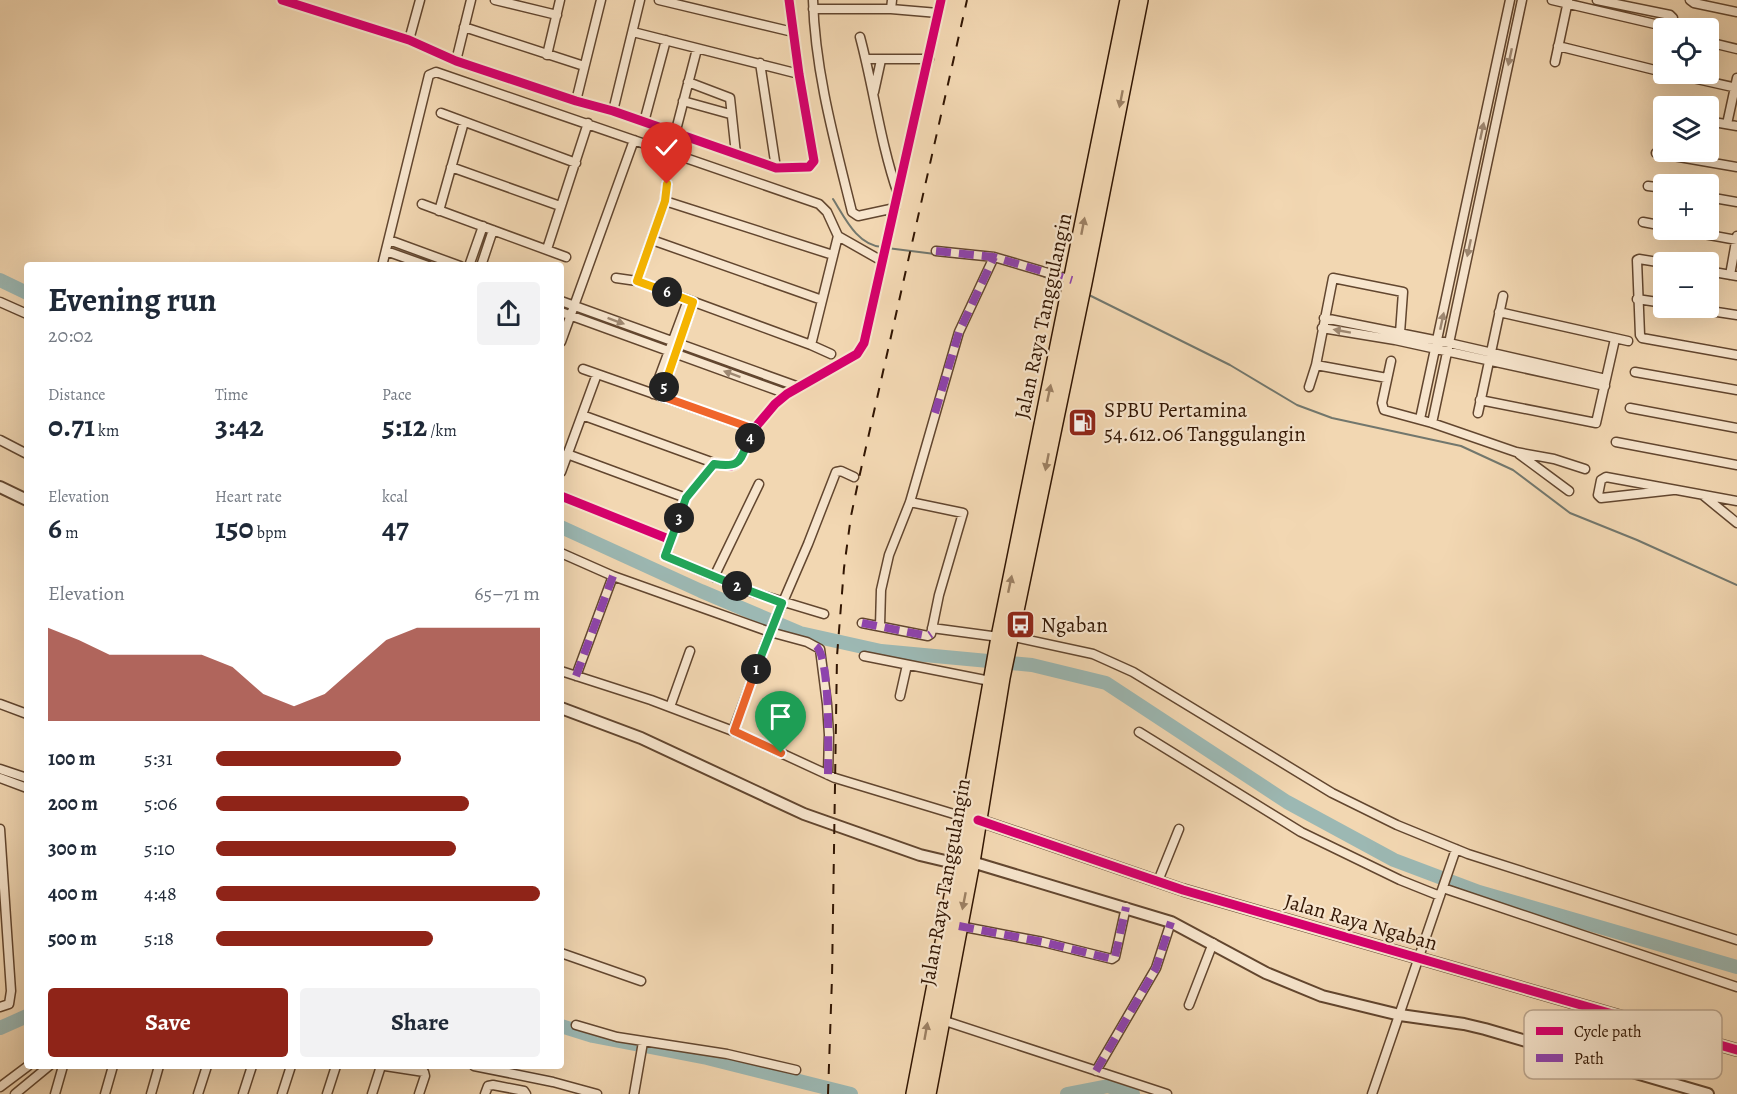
<!DOCTYPE html>
<meta charset="utf-8">
<style>
body{margin:0;font-family:Alegreya,serif;background:#f2f2f3;color:#1f2937;height:100vh;display:flex;flex-direction:column;font-size:22px;white-space:nowrap}
*{box-sizing:border-box;margin:0}
p{font-size:20px;color:#747a83}
.icon{flex:none;width:33px;height:33px;fill:none;stroke:currentColor;stroke-width:2;stroke-linecap:round;stroke-linejoin:round}
.map{position:relative;flex:1;overflow:hidden}
.sheet{position:absolute;left:24px;top:262px;width:540px;height:807px;display:flex;flex-direction:column;background:#fff;border-radius:6px;box-shadow:0 6px 24px #0002}
.sheet>*{flex:none}
.buttons{position:absolute;left:1653px;top:18px;display:grid;gap:12px}
.buttons a{display:grid;place-items:center;width:66px;height:66px;border-radius:6px;background:#fff;box-shadow:0 6px 24px #0002;font-size:30px}
.pin{position:absolute;display:grid;place-items:center;width:51px;height:51px;color:#fff;margin:-62px -26px;border-radius:50% 50% 50% 0;rotate:-45deg;box-shadow:0 0 6px #0007}
.pin .icon{rotate:45deg}
.km{position:absolute;width:30px;height:30px;margin:-15px;border-radius:50%;background:#222;color:#fff;font-size:16px;line-height:30px;text-align:center}
.round{display:grid;place-items:center;flex:none;width:63px;height:63px;border-radius:6px;background:#f2f2f3}
.overview{display:flex;align-items:center;justify-content:space-between;height:102px;padding:0 24px}
h1{font-size:33px;font-weight:700;line-height:45px}
.figures{display:grid;grid-template-columns:repeat(3,1fr);gap:9px;height:102px;padding:6px 24px}
.figures div{display:grid;align-content:center}
.figures b{font-size:30px;font-weight:700}
.figures small{font-size:16px;font-weight:400}
.figures p{font-size:16px}
.chart{height:168px;padding:12px 24px}
.chart p{display:flex;justify-content:space-between}
.chart svg{width:100%;height:108px;margin-top:6px;fill:#8f2418;opacity:.7}
.cta{display:flex;gap:12px;margin-top:auto;padding:12px 24px}
.cta a{flex:1;height:69px;border-radius:6px;background:#8f2418;color:#fff;font-size:24px;font-weight:700;line-height:69px;text-align:center}
.cta a+a{background:#f2f2f3;color:#1f2937}
ul{padding:0 24px;list-style:none;font-size:20px}
li{display:grid;grid-template-columns:96px 72px 1fr;align-items:center;height:45px}
li i{height:15px;border-radius:8px;background:#8f2418}
.map>svg:first-child{display:block}
.lines{fill:none;stroke-linecap:round;stroke-linejoin:round}
.stream{stroke:#72776d;stroke-width:2}
.river{stroke:#9cb8b3;stroke-width:14}
.minor-casing{stroke:#62462f;stroke-width:11}
.tertiary-casing{stroke:#62462f;stroke-width:14}
.trunk-casing{stroke:#321603;stroke-width:18}
.minor{stroke:#f7e5cd;stroke-width:8}
.tertiary{stroke:#f7e5cd;stroke-width:10}
.trunk{stroke:#f2d7b2;stroke-width:15}
.rail{stroke:#321603;stroke-width:2;stroke-dasharray:10 10;stroke-linecap:butt}
.quiet{stroke:#8e44ad;stroke-width:8;stroke-dasharray:15 8;stroke-linecap:butt}
.cycleway-casing{stroke:#f7e5cd;stroke-width:13}
.cycleway{stroke:#d6006c;stroke-width:9}
.oneway{fill:#9e8872}
.oneway2{fill:#9c8063}
.split-1-casing{stroke:#fff;stroke-width:12}
.split-2-casing{stroke:#fff;stroke-width:12}
.split-3-casing{stroke:#fff;stroke-width:12}
.split-4-casing{stroke:#fff;stroke-width:12}
.split-5-casing{stroke:#fff;stroke-width:12}
.split-6-casing{stroke:#fff;stroke-width:12}
.split-7-casing{stroke:#fff;stroke-width:12}
.split-1{stroke:#f0652b;stroke-width:8}
.split-2{stroke:#22a559;stroke-width:8}
.split-3{stroke:#22a559;stroke-width:8}
.split-4{stroke:#22a559;stroke-width:8}
.split-5{stroke:#f0652b;stroke-width:8}
.split-6{stroke:#f5b400;stroke-width:8}
.split-7{stroke:#f5b400;stroke-width:8}
.labels{text-anchor:middle;stroke-width:4.5;stroke-linejoin:round;paint-order:stroke}
.street-label{font-size:21px;fill:#321603;stroke:#f7e5cd}
.poi-label{font-size:21px;fill:#321603;stroke:#f7e5cd;text-anchor:start}
.key{fill:#f7e5cd;stroke:#bca790;stroke-width:1.5}
.key-label{font-size:16px;fill:#321603}
</style>
<div class="map">
<svg width="1737" height="1094" viewBox="0 0 1737 1094">
<rect width="100%" height="100%" fill="#f2d7b2"/>
<filter id="stains"><feTurbulence type="fractalNoise" baseFrequency=".00333" numOctaves="4"/><feColorMatrix values="0 0 0 0 .2 0 0 0 0 .09 0 0 0 0 .02 0 0 0 .5 -.17"/></filter>
<radialGradient id="worn" r=".72"><stop offset=".6" stop-color="#630" stop-opacity="0"/><stop offset="1" stop-color="#630" stop-opacity=".3"/></radialGradient>
<g class="lines">
<path class="stream" d="M833,199C845,218 857,245 882,247
M887,248L935,254
M947,256L962,258
M1040,275L1065,285
M1087,294L1230,365L1297,405L1332,418L1461,446L1513,470L1570,513L1637,540L1737,585"/>
<path class="river" d="M0,280L27,293
M561,527L701,591L800,633L881,651L1032,665L1106,683L1287,802L1394,860L1479,892L1737,967
M561,1026L593,1036L707,1058L851,1094
M0,1028L27,1016
M1067,1094L1108,1086L1133,1094"/>
<defs>
<path id="minor" d="M282,0L409,40L456,61L576,101L613,111L776,168L809,167L814,161L799,74L789,0
M495,0L557,15
M659,0L793,32
M813,0C815,72 835,143 852,212L858,216L895,208
M1552,0L1672,28
M1597,0L1670,15L1673,18L1672,28
M1690,0L1694,3L1737,12
M813,9H891L938,13
M891,9L892,0
M464,27L584,66
M633,32L799,74
M860,37C874,89 880,142 898,194
M409,40L420,0
M1708,42L1737,49
M1558,46L1659,71L1664,67
M547,55L560,0
M866,59H929
M456,61L471,0
M1555,62L1568,1
M760,63L776,168
M1679,75L1737,88
M688,82L730,98L736,154
M874,92L881,60
M576,101L601,0
M683,101L730,114
M613,111L640,0
M441,113L576,163
M1662,113H1664
M1708,121L1737,126
M644,122L666,40
M1727,124L1737,78
M675,134L697,49
M1656,153L1737,167
M451,167L560,206
M1648,186L1664,188
M1708,197L1737,202
M665,201L833,255
M422,204L566,257
M439,211L464,122
M1643,222L1664,226
M1682,230L1737,240
M389,240L460,266
M652,240L822,300
M547,249L588,123
M386,251L428,266
M936,251L994,257L1072,280
M1664,263L1639,259L1637,260L1640,335L1642,338L1737,355
M382,266L429,75L436,72L819,204L827,212L838,236L882,261
M469,266L483,226
M481,266L493,230
M1708,271L1737,276
M1730,275L1737,236
M616,278L637,281L811,345L838,236
M637,281L665,201L667,184
M1637,299L1664,303
M561,301L799,387
M0,302L27,314
M1691,308L1737,315
M561,312L787,394
M1499,312L1628,341
M1324,318L1449,343L1606,379
M1322,328L1395,340L1605,386
M561,342L634,140
M811,345L831,354
M1391,361L1382,403L1384,410L1432,423L1516,452L1554,459L1585,469
M1316,365L1387,378
M583,369L754,429
M1635,372L1737,390
M1309,387L1316,365L1333,278L1403,292L1400,333
M653,394L688,300
M661,396L693,302
M1480,400L1596,423L1615,339
M1630,408L1737,428
M1478,413L1503,296
M582,415L714,463
M1420,419L1510,0
M1432,423L1522,0
M0,440L27,454
M1616,442L1737,465
M567,454L686,498
M1519,454L1569,491
M561,472L597,374
M1673,490L1601,498L1598,495L1601,480L1606,477L1737,501
M561,496L671,540L686,498L714,463L731,466L736,464L754,429L775,404L787,394L857,354L864,343L941,0
M1704,496L1737,523
M671,540L665,556L748,591L824,614
M561,553L613,576L770,632L807,642L820,649L827,704L829,735L828,775
M714,577L759,484
M862,623L928,636L931,634L939,595L963,513L910,502
M880,626L881,590L889,555L910,502L959,332L994,257
M932,628L999,637
M1010,636L1093,654L1133,672L1332,793L1397,825L1468,854L1737,940
M864,656L990,681
M561,671L651,700L733,731L835,778L967,818
M576,676L613,576
M900,696L907,665
M0,704L27,714
M670,707L690,651
M733,731L770,632L808,544L836,472L841,471L854,477
M1139,732L1301,832L1400,880L1440,896
M0,769L27,778
M0,778L27,788
M0,829L11,991L9,1004L0,1007
M1158,881L1179,829
M1443,888L1737,987
M959,926L1043,942L1112,959L1115,957L1126,907
M561,953L641,981
M1189,1005L1213,943
M942,1020L1167,1094
M576,1025L617,1037L727,1054L796,1070
M385,1066L424,1072L425,1076L419,1094
M474,1066L553,1082L597,1094
M1096,1071L1156,968L1171,922
M0,1087L28,1066
M15,1094L49,1066
M55,1094L63,1066
M105,1094L113,1066
M151,1094L159,1066
M198,1094L207,1066
M243,1094L252,1066
M282,1094L291,1066
M327,1094L336,1066
M372,1094L381,1066
M485,1094L488,1086L493,1085L524,1091L526,1094
M634,1094L643,1042
M1372,1094L1456,849"/>
<path id="tertiary" d="M0,487L27,500
M561,708L641,738L804,814L920,855L958,864
M978,820L1183,890L1737,1050
M972,862L1171,922L1266,973L1322,996L1400,1015L1464,1024L1485,1029L1708,1094"/>
<path id="trunk" d="M914,1094L967,818L999,637L1128,0
M928,1094L972,862L1002,678L1084,283L1140,0"/>
</defs>
<use href="#minor" class="minor-casing"/>
<use href="#tertiary" class="tertiary-casing"/>
<use href="#trunk" class="trunk-casing"/>
<use href="#minor" class="minor"/>
<use href="#tertiary" class="tertiary"/>
<use href="#trunk" class="trunk"/>
<path class="rail" d="M828,1094L832,978L837,656L844,568L851,516L859,478L967,0"/>
<path class="quiet" d="M936,251L994,257L1072,280
M935,413L959,332L994,257
M665,556L671,540
M862,623L928,636L931,634
M816,646C831,658 828,753 828,775
M576,676L613,576
M959,926L1043,942L1112,959L1115,957L1126,907
M1096,1071L1156,968L1171,922"/>
<defs>
<path id="cycleway" d="M282,0L409,40L456,61L576,101L613,111L776,168L809,167L814,161L799,74L789,0
M561,496L671,540L686,498L714,463L731,466L736,464L754,429L775,404L787,394L857,354L864,343L941,0
M978,820L1183,890L1737,1050"/>
</defs>
<use href="#cycleway" class="cycleway-casing"/>
<use href="#cycleway" class="cycleway"/>
</g>
<defs><path id="oneway-solid" d="M-6-.8H1V-3.2L6.5 0L1 3.2V.8H-6Z" transform="scale(1.5)"/></defs>
<g class="oneway">
<use href="#oneway-solid" transform="translate(1510 57) rotate(102)"/>
<use href="#oneway-solid" transform="translate(1482 131) rotate(-78)"/>
<use href="#oneway-solid" transform="translate(1469 248) rotate(102)"/>
<use href="#oneway-solid" transform="translate(616 321) rotate(20)"/>
<use href="#oneway-solid" transform="translate(1442 321) rotate(-78)"/>
<use href="#oneway-solid" transform="translate(1342 331) rotate(-170)"/>
<use href="#oneway-solid" transform="translate(732 374) rotate(-160)"/>
</g>
<g class="oneway2">
<use href="#oneway-solid" transform="translate(1121 99) rotate(101)"/>
<use href="#oneway-solid" transform="translate(1083 226) rotate(-79)"/>
<use href="#oneway-solid" transform="translate(1049 393) rotate(-78)"/>
<use href="#oneway-solid" transform="translate(1047 462) rotate(101)"/>
<use href="#oneway-solid" transform="translate(1010 584) rotate(-78)"/>
<use href="#oneway-solid" transform="translate(964 901) rotate(101)"/>
<use href="#oneway-solid" transform="translate(926 1031) rotate(-80)"/>
</g>
<g class="lines">
<defs>
<path id="split-1" d="M756,669L734,731L781,753"/>
<path id="split-2" d="M737,586L782,603L756,669"/>
<path id="split-3" d="M679,518L665,556L737,586"/>
<path id="split-4" d="M679,518L686,498L714,464C742,468 739,461 750,438"/>
<path id="split-5" d="M664,387L661,396L754,429L750,438"/>
<path id="split-6" d="M664,387L693,302L667,292"/>
<path id="split-7" d="M667,292L637,281L665,201L667,184"/>
</defs>
<use href="#split-1" class="split-1-casing"/>
<use href="#split-2" class="split-2-casing"/>
<use href="#split-3" class="split-3-casing"/>
<use href="#split-4" class="split-4-casing"/>
<use href="#split-5" class="split-5-casing"/>
<use href="#split-6" class="split-6-casing"/>
<use href="#split-7" class="split-7-casing"/>
<use href="#split-1" class="split-1"/>
<use href="#split-2" class="split-2"/>
<use href="#split-3" class="split-3"/>
<use href="#split-4" class="split-4"/>
<use href="#split-5" class="split-5"/>
<use href="#split-6" class="split-6"/>
<use href="#split-7" class="split-7"/>
</g>
<defs>
<symbol id="fuel-square" viewBox="-11 -11 22 22"><rect x="-9" y="-9" width="18" height="18" rx="4" fill="#8f2418" stroke="#f7e5cd"/><path d="M-5.5-6h7V0h2V4h1.3V-2.5L3-4.5l.8-.8L6-3V5H2.5V1h-1V6h-7ZM-4.2-4.7v3.2H.2V-4.7Z" fill="#fff"/></symbol>
<symbol id="bus-square" viewBox="-11 -11 22 22"><rect x="-9" y="-9" width="18" height="18" rx="4" fill="#8f2418" stroke="#f7e5cd"/><path d="M-5-6H5V4H4V6H2V4H-2V6H-4V4H-5ZM-3.5-4V0h7V-4ZM-3.5 1.2v1.5H-2V1.2ZM2 1.2v1.5H3.5V1.2Z" fill="#fff"/></symbol>
</defs>
<g fill-rule="evenodd">
<use href="#fuel-square" x="1066" y="406" width="33" height="33"/>
<use href="#bus-square" x="1004" y="608" width="33" height="33"/>
</g>
<g class="labels">
<g class="street-label">
<text transform="translate(1043 316) rotate(-78)" y="7">Jalan Raya Tanggulangin</text>
<text transform="translate(945 882) rotate(-80)" y="7">Jalan Raya Tanggulangin</text>
<text transform="translate(1361 922) rotate(16)" y="7">Jalan Raya Ngaban</text>
</g>
<g class="poi-label">
<text x="1104" y="417">SPBU Pertamina<tspan x="1104" dy="24">54.612.06 Tanggulangin</tspan></text>
<text x="1041" y="632">Ngaban</text>
</g>
</g>
<rect x="1524" y="1010" width="198" height="69" rx="9" class="key"/>
<rect x="1536" y="1027" width="27" height="8" fill="#d6006c"/>
<rect x="1536" y="1054" width="27" height="8" fill="#8e44ad"/>
<g class="key-label">
<text x="1574" y="1037">Cycle path</text>
<text x="1574" y="1064">Path</text>
</g>
<rect width="100%" height="100%" filter="url(#stains)"/>
<rect width="100%" height="100%" fill="url(#worn)"/>
</svg>
<div class="buttons">
<a><svg class="icon" aria-label="locate" viewBox="0 0 24 24"><circle cx="12" cy="12" r="6"/><path d="M12 2v4M12 18v4M2 12h4M18 12h4"/></svg></a>
<a><svg class="icon" aria-label="layers" viewBox="0 0 24 24"><path d="M12 4l9 5-9 5-9-5zM3 14l9 5 9-5"/></svg></a>
<a>+</a>
<a>−</a>
</div>
<div class="pin" style="left:781px;top:753px;background:#1e9e55"><svg class="icon" aria-label="arrive" viewBox="0 0 24 24"><path d="M6 21V4h12l-3 4 3 4H6"/></svg></div>
<div class="pin" style="left:667px;top:184px;background:#d93025"><svg class="icon" aria-label="check" viewBox="0 0 24 24"><path d="M5 12l5 5 9-10"/></svg></div>
<b class="km" style="left:756px;top:669px">1</b>
<b class="km" style="left:737px;top:586px">2</b>
<b class="km" style="left:679px;top:518px">3</b>
<b class="km" style="left:750px;top:438px">4</b>
<b class="km" style="left:664px;top:387px">5</b>
<b class="km" style="left:667px;top:292px">6</b>
<section class="sheet">
<div class="overview"><div><h1>Evening run</h1><p>20:02</p></div><a class="round"><svg class="icon" aria-label="share" viewBox="0 0 24 24"><path d="M12 15V3M7 8l5-5 5 5M5 13v7h14v-7"/></svg></a></div>
<div class="figures">
<div><p>Distance</p><b>0.71<small> km</small></b></div>
<div><p>Time</p><b>3:42</b></div>
<div><p>Pace</p><b>5:12<small> /km</small></b></div>
</div>
<div class="figures">
<div><p>Elevation</p><b>6<small> m</small></b></div>
<div><p>Heart rate</p><b>150<small> bpm</small></b></div>
<div><p>kcal</p><b>47</b></div>
</div>
<div class="chart"><p><span>Elevation</span>65–71 m</p>
<svg viewBox="0 0 160 44" preserveAspectRatio="none"><path d="M0 44V6L10 11L20 17L30 17L40 17L50 17L60 22L70 33L80 38L90 33L100 22L110 11L120 6L130 6L140 6L150 6L160 6V44z"/></svg>
</div>
<ul>
<li><b>100 m</b>5:31<i style="width:57%"></i></li>
<li><b>200 m</b>5:06<i style="width:78%"></i></li>
<li><b>300 m</b>5:10<i style="width:74%"></i></li>
<li><b>400 m</b>4:48<i style="width:100%"></i></li>
<li><b>500 m</b>5:18<i style="width:67%"></i></li>
</ul>
<div class="cta"><a>Save</a><a>Share</a></div>
</section>
</div>
